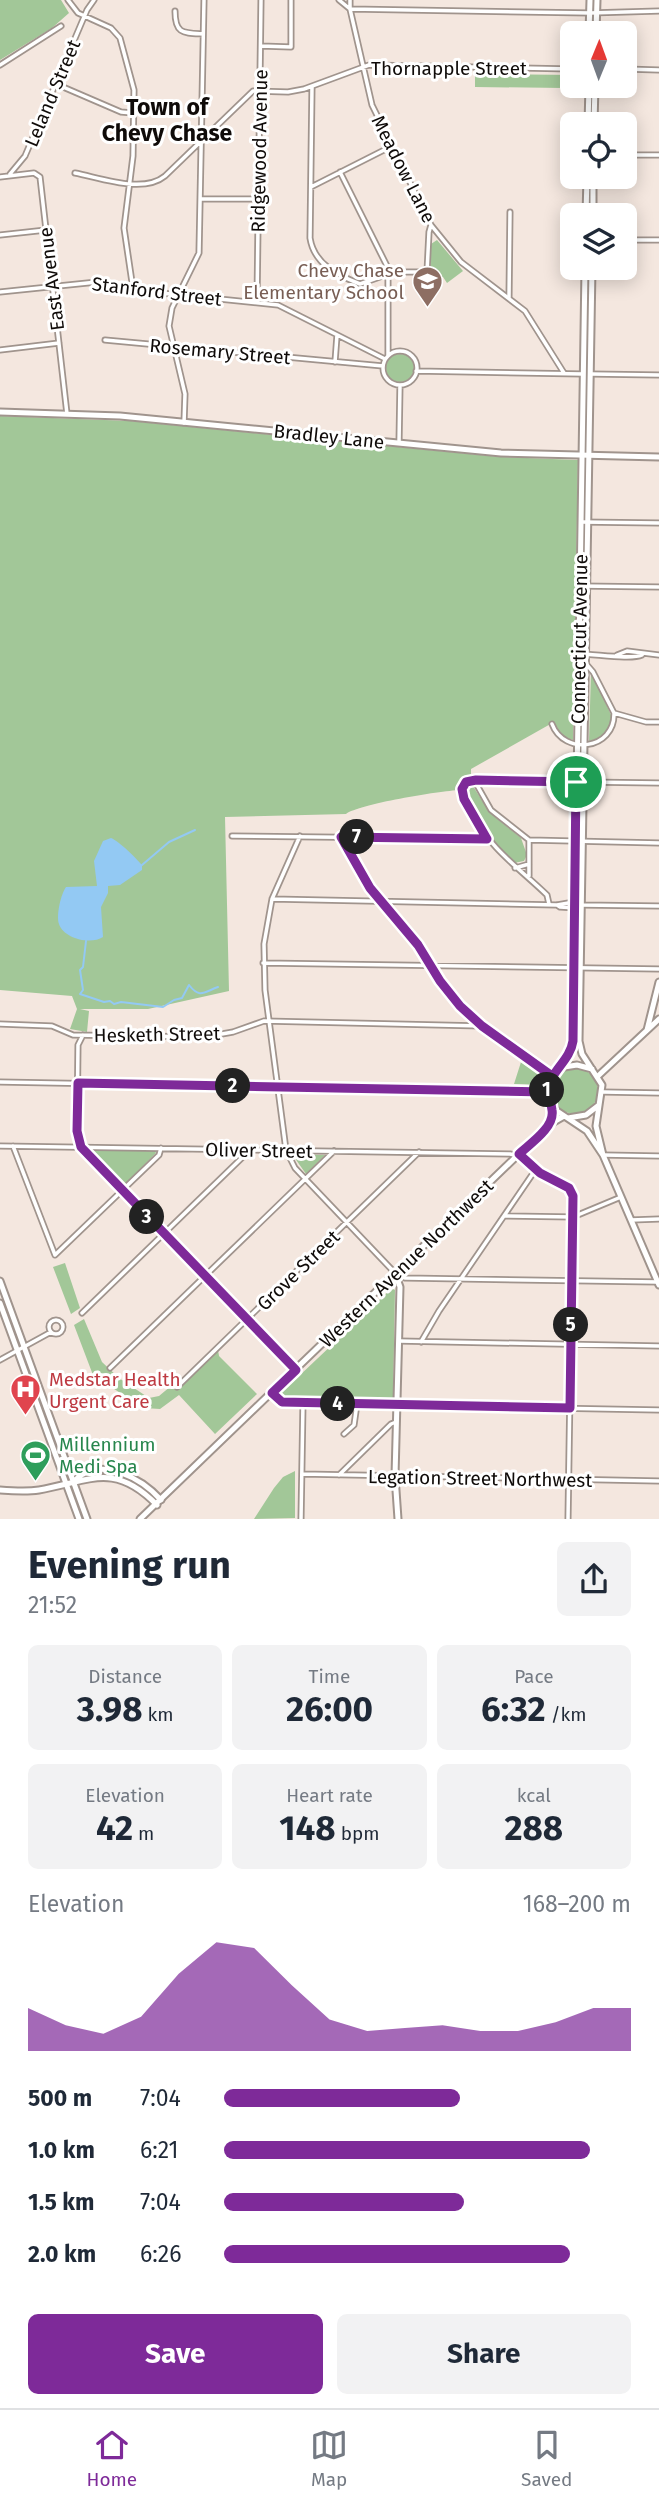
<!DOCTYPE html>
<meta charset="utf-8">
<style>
body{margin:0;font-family:"Fira Sans",sans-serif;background:#f2f2f3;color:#1f2937;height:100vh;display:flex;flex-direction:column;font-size:26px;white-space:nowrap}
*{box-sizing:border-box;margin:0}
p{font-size:23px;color:#747a83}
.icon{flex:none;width:38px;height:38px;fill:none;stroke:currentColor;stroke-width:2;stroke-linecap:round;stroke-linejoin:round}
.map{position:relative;height:1519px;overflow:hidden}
.sheet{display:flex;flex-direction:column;background:#fff;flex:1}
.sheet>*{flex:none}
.needle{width:46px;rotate:1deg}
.buttons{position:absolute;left:560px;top:21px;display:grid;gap:14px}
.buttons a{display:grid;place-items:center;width:77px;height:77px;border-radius:10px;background:#fff;box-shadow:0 4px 18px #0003;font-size:35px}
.pin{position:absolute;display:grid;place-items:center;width:60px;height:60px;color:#fff;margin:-30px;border:4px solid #fff;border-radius:50%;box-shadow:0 2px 7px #0007}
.km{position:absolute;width:35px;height:35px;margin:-18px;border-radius:50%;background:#222;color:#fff;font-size:19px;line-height:35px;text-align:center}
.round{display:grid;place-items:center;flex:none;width:74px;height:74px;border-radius:10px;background:#f2f2f3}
.head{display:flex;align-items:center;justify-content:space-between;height:119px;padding:0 28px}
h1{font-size:38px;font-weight:700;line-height:52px}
.stats{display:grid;grid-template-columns:repeat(3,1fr);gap:10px;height:119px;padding:7px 28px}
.stats div{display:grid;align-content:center;border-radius:10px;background:#f2f2f3;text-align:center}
.stats b{font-size:35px;font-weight:700}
.stats small{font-size:19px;font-weight:400}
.stats p{font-size:19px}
.chart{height:196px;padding:14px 28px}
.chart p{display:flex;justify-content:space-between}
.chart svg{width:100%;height:126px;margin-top:7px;fill:#7e2a99;opacity:.7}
.primary-button{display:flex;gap:14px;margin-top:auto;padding:14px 28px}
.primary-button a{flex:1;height:80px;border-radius:10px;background:#7e2a99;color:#fff;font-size:28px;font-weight:700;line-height:80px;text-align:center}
.primary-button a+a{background:#f2f2f3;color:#1f2937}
ul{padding:0 28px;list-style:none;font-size:23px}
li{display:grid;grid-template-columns:112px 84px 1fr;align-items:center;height:52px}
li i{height:18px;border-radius:9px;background:#7e2a99}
.dock{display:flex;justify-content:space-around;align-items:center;height:98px;border-top:2px solid #e0e1e3;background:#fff;font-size:19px;color:#747a83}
.dock a{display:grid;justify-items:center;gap:4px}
.dock .selected{color:#7e2a99}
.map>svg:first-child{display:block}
.green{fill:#a2c798}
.water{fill:#93c9f3}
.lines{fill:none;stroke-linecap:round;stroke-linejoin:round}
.stream{stroke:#93c9f3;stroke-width:2}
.street-casing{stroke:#a0948d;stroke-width:7}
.secondary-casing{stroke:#a0948d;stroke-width:9}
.primary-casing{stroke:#a0948d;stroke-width:9}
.street{stroke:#fff;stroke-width:3.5}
.secondary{stroke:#fff;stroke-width:5}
.primary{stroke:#fff;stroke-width:5}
.route-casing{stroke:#fff;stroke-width:14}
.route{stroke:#7e2a99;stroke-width:9}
.labels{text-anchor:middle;stroke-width:6;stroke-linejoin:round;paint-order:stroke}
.street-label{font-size:19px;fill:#0f0b09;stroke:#fff}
.education-label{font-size:19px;fill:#785e54;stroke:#fff;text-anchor:end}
.health-label{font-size:19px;fill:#be3a42;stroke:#fff;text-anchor:start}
.leisure-label{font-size:19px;fill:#27864d;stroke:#fff;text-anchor:start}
.quarter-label{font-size:23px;font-weight:bold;fill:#0f0b09;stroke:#fff}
</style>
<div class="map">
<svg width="659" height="1519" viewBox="0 0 659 1519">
<rect width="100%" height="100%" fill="#f4e7df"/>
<path class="green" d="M0,0H61L69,13L52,28L0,60Z
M475,74L572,75V86H580V93L569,95L564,88L475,87Z
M437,240L463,271L447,283L443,277H430L431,244Z
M386 368a14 14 0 1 1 28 0a14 14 0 1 1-28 0Z
M0,416L131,421L501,457L578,460L573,740C562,738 557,731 554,722L471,769V778L464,780L460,790C439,791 359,804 346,814L225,817L229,991L148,1009H80L89,1011L87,1032L70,1029L77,1009L72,996L0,990Z
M591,671L612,717C610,732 603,738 589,741Z
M471,783L490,813L521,838L527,855L524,861L514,863C495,847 465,812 464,786Z
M521,1062L538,1074L534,1085L514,1084Z
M552 1091a23 23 0 1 1 46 0a23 23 0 1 1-46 0Z
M91,1149H154L156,1153L123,1186L92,1156Z
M292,1154L325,1155L306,1174Z
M65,1263L80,1308L71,1314L53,1267Z
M392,1288L395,1290L393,1400L285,1398L280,1394Z
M84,1319L102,1362L119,1378L149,1398L159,1396L171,1386L176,1390L218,1350L219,1356L257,1394L215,1434L179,1395L160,1409L144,1408L100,1380L96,1383L74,1325Z
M295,1471V1518L254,1519L274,1488L283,1477Z"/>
<path class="water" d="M111,838C120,842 135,857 142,865V870L120,885L108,886V893L101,907L103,937C91,945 64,939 59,924C56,915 61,894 66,887L97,886L94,861L103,841Z"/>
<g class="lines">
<path class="stream" d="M142,865L169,842L195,830
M86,941L83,967L80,970L83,990L80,994L104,1002L110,1001L114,1004L121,1002L163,1007L174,1000L182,998L189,985C200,999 204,992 218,987"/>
<defs>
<path id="street" d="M68,0L78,13L111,28L120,38L134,90L133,156L124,228L133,289
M339,0L350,9L590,13L659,11
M350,0V9L372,105L431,225L461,262L525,311L564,373
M175,11C175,34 183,33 203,34
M261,46L291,47V0
M0,65L61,26
M625,69L659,70
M56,84L121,112L133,113
M312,87L310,238C314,264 337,275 360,284L394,272H427L429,232L431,225
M625,155H659
M340,172L388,268V355
M75,173C101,178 143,194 165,176L253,91L288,92L304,89L369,65L572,69
M10,174L25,156L87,10L94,0
M0,177L34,173L40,177L67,414
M311,187L392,146
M201,199H259
M0,235L46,230
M625,240H659
M0,292L97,282L151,292L278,305L385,359
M509,298L510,212
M257,302L261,0
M105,340L383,366
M0,350L59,343
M383 368a17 17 0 1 1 34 0a17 17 0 1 1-34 0Z
M335,362L337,335
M416,371L583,374
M591,374L659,375
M184,423L185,394L169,326L172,308L199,253L204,0
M399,443L400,385
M581,522L659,523
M580,586L659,587
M579,654C595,654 631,660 642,655
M617,655L627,651L659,655
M587,665L593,672L614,713
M614,713L646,722H659
M552,724C564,756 615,750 614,713
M474,780L491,810L529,840
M584,782L659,783
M232,836L487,839
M300,836L272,899L264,944L265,990L286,1150L295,1168L395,1273L405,1278L657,1282
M341,837L371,888L408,933L440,981L460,1006L482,1026L552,1076
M529,840L659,843
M515,868L529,864
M529,876V840
M272,899L557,905L574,902L581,905L659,906
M549,904L547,895C518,867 491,850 471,812C465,802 459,793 466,782L474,780L576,782
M557,905L560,907L576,908
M263,963L659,969
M0,1024L52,1026L73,1035L205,1037L233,1032L264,1021L482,1026
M83,1035L78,1045L77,1131L81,1147L295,1368
M0,1082L547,1092
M603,1092L659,1093
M0,1146L510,1154L524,1157L540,1173L569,1188L573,1196L568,1519
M13,1146L55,1255L159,1155L161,1148
M603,1155L659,1156
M505,1216L573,1217L621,1197
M631,1220L659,1219
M82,1313L251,1149
M49 1327a7 7 0 1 1 14 0a7 7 0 1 1-14 0Z
M399,1341L659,1346
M421,1342L439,1311L536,1169
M0,1360L51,1332
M110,1368L334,1151
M177,1387L419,1152
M272,1393L285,1403L659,1410
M344,1434L354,1425L357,1404
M302,1474L659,1481
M339,1475L391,1424L396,1422
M301,1519L303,1403"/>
<path id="secondary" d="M0,412L120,416L501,453L659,457
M647,1030L659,982
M598,1076L659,1019
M395,1273L400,1287L395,1476L398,1519
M75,1480C101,1455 142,1479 161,1500
M0,1490C13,1491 26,1492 39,1490C90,1481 114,1461 157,1505"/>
<path id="primary" d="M589,33L590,0
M596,33L597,0
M588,124L589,86
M594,124L595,86
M586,215L587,177
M593,215V177
M585,268L573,1037L570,1053L551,1079L547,1092L549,1101L557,1111L587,1131L603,1155L659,1285
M592,268L579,1041L582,1054L602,1085L596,1126L603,1155
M558,1068L577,1065L592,1069
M568,1118L586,1115L599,1105
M0,1281L87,1519
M0,1303L79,1519
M140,1519L550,1124L564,1116"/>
</defs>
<use href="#street" class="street-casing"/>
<use href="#secondary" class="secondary-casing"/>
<use href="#primary" class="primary-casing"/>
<use href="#street" class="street"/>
<use href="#secondary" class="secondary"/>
<use href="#primary" class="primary"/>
</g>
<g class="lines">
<defs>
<path id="route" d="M576,782L573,1041C570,1061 550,1071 547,1092L78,1083L77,1131L81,1147L296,1370L272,1393L282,1402L570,1408L573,1196L569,1188L540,1173L519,1154C531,1143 555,1127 552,1110C550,1096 546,1090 552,1076L482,1026L460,1006L440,981L418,945L370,888L341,837L487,839L464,799L462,789L466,782L476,780L576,782"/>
</defs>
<use href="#route" class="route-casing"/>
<use href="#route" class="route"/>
</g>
<defs>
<symbol id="school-pin" viewBox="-11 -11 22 30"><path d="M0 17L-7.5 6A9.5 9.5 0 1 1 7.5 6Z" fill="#8d6e63" stroke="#fff"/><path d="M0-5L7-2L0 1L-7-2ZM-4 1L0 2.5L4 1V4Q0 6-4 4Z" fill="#fff"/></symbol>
<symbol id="hospital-pin" viewBox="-11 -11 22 30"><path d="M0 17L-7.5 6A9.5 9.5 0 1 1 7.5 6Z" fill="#e0444e" stroke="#fff"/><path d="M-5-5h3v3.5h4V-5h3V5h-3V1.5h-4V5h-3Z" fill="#fff"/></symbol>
<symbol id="stadium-pin" viewBox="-11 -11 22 30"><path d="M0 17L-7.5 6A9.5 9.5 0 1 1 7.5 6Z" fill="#2e9e5b" stroke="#fff"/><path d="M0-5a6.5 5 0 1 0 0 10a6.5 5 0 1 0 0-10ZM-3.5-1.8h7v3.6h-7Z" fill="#fff"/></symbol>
</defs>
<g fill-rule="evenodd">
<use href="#school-pin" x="410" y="264" width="35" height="47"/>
<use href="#hospital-pin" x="8" y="1372" width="35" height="47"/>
<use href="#stadium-pin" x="18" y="1438" width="35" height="47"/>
</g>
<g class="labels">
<g class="street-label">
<text x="449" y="75">Thornapple Street</text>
<text transform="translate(52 93) rotate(-67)" y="7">Leland Street</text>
<text transform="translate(259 151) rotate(-89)" y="7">Ridgewood Avenue</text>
<text transform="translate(404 169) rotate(63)" y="7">Meadow Lane</text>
<text transform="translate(51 279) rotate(-97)" y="7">East Avenue</text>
<text transform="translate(157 291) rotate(7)" y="7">Stanford Street</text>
<text transform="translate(220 351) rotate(5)" y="7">Rosemary Street</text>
<text transform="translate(329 436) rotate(6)" y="7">Bradley Lane</text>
<text transform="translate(579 639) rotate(-89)" y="7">Connecticut Avenue</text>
<text transform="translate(157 1034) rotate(-1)" y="7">Hesketh Street</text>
<text transform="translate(259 1150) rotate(1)" y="7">Oliver Street</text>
<text transform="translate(406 1263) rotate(-44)" y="7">Western Avenue Northwest</text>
<text transform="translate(298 1270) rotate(-44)" y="7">Grove Street</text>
<text transform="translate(480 1478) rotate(1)" y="7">Legation Street Northwest</text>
</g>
<g class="education-label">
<text x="404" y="277">Chevy Chase<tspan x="404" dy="22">Elementary School</tspan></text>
</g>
<g class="health-label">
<text x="49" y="1386">Medstar Health<tspan x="49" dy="22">Urgent Care</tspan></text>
</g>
<g class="leisure-label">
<text x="59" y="1451">Millennium<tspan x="59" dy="22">Medi Spa</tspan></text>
</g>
<g class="quarter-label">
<text x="167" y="115">Town of<tspan x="167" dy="26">Chevy Chase</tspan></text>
</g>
</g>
</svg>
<div class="buttons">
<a><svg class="needle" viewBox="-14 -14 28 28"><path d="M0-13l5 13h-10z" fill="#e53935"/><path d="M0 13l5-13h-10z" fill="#747a83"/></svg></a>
<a><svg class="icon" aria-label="locate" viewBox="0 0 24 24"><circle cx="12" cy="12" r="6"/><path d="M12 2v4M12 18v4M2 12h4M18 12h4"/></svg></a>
<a><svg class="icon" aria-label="layers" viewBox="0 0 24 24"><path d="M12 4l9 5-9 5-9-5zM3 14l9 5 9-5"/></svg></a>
</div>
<div class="pin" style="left:576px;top:782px;background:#1e9e55"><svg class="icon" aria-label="arrive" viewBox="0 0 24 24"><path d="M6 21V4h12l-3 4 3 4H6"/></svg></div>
<b class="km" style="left:547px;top:1090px">1</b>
<b class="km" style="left:233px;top:1086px">2</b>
<b class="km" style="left:147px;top:1217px">3</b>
<b class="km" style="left:338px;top:1404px">4</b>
<b class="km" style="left:571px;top:1325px">5</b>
<b class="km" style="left:357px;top:837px">7</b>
</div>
<section class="sheet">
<div class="head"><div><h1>Evening run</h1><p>21:52</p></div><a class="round"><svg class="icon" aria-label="share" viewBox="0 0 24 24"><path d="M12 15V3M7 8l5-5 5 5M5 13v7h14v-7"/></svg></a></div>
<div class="stats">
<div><p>Distance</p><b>3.98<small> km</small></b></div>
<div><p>Time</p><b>26:00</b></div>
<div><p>Pace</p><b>6:32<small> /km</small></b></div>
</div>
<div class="stats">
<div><p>Elevation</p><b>42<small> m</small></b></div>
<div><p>Heart rate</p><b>148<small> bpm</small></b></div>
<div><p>kcal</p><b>288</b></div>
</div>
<div class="chart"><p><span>Elevation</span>168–200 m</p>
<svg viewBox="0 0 160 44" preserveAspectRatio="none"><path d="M0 44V29L10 35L20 38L30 32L40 17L50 6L60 8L70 21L80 33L90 37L100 36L110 35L120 37L130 37L140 34L150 29L160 29V44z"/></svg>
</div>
<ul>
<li><b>500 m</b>7:04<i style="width:58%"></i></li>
<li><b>1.0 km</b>6:21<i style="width:90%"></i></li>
<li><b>1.5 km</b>7:04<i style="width:59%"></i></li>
<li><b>2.0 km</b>6:26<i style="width:85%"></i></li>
</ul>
<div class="primary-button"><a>Save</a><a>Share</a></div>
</section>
<nav class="dock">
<a class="selected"><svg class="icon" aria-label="home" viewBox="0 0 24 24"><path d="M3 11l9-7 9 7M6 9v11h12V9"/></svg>Home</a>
<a><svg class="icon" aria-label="map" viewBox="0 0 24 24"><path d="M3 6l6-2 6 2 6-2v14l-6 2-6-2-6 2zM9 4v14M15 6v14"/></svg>Map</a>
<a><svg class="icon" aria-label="saved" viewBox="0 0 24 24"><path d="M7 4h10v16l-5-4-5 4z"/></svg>Saved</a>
</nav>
